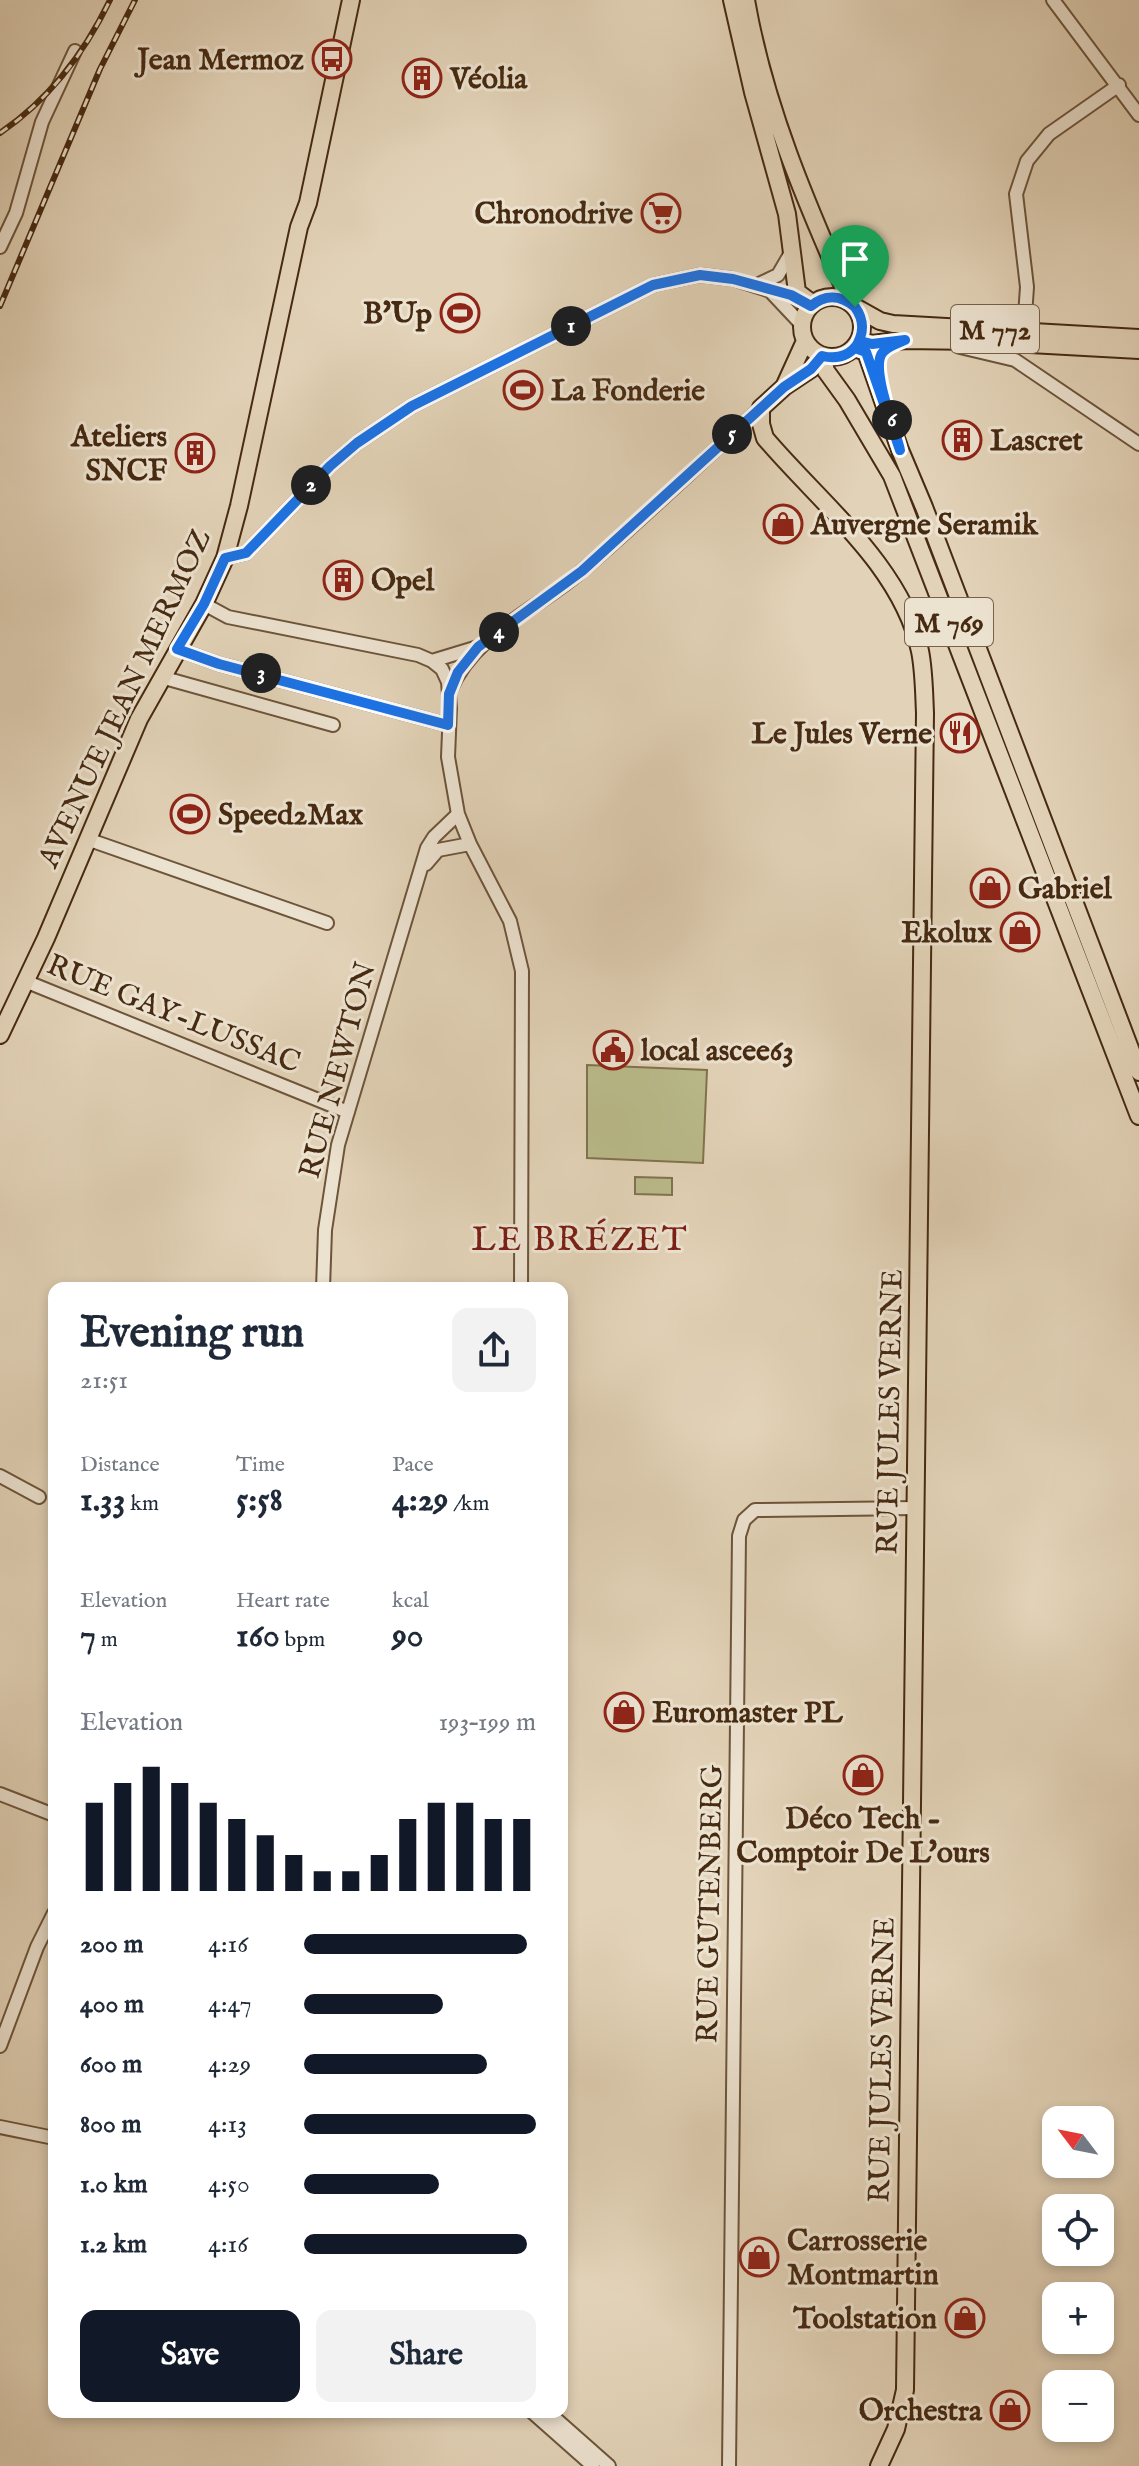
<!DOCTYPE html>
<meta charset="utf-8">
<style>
body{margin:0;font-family:"IM FELL English",serif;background:#f2f2f3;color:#1f2937;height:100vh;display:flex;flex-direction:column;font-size:30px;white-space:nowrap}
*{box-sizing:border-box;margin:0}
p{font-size:26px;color:#747a83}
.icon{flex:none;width:44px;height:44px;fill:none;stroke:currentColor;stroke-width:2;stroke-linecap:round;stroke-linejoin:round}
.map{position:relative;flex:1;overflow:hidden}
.side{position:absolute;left:48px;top:1282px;width:520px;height:1136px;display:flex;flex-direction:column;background:#fff;border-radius:16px;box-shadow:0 4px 12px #0003}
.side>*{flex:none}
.needle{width:52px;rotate:302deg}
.controls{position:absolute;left:1042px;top:2106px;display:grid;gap:16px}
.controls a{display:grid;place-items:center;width:72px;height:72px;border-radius:16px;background:#fff;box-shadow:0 4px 12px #0003;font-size:40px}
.pin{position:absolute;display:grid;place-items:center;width:68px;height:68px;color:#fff;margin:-82px -34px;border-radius:50% 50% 50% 0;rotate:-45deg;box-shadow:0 0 8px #0007}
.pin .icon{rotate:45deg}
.km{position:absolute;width:40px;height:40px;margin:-20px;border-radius:50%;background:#222;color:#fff;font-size:22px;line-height:40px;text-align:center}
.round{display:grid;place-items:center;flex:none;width:84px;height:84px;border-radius:16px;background:#f2f2f3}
.summary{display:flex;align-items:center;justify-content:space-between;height:136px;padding:0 32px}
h1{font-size:44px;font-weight:700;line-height:60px}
.figures{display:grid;grid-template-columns:repeat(3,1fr);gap:12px;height:136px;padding:8px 32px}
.figures div{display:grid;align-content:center}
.figures b{font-size:34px;font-weight:700}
.figures small{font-size:22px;font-weight:400}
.figures p{font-size:22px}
.chart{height:224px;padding:16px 32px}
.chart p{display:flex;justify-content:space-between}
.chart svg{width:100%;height:144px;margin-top:8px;stroke:#111827;stroke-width:6}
.button{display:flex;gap:16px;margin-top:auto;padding:16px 32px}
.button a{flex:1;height:92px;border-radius:16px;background:#111827;color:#fff;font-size:32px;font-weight:700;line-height:92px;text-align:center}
.button a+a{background:#f2f2f3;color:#1f2937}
ul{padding:0 32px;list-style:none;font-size:26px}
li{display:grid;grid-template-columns:128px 96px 1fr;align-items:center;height:60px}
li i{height:20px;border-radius:10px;background:#111827}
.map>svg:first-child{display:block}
.green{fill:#b9ba8a;stroke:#80724e;stroke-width:2}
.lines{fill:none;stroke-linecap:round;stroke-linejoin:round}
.minor-casing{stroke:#6d543a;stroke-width:16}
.major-casing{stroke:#462a11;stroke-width:20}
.minor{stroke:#ece2d0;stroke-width:12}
.major{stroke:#e2d2b7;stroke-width:16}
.rail-casing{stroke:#462a11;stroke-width:6}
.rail{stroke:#ece2d0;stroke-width:3;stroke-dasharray:9;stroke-linecap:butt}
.route-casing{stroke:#fff;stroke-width:16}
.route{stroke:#1a73e8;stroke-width:10}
.labels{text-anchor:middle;stroke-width:6;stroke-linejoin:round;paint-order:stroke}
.shield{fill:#ece2d0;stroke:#78614a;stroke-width:2}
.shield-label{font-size:28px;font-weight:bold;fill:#462a11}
.poi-label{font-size:30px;font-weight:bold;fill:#462a11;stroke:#ece2d0;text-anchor:start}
.street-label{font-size:30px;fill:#462a11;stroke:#ece2d0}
.quarter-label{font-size:34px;letter-spacing:2px;fill:#7a1f14;stroke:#ece2d0}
</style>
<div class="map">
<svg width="1139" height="2466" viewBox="0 0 1139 2466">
<rect width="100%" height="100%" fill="#e2d2b7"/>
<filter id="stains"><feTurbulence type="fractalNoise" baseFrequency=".0025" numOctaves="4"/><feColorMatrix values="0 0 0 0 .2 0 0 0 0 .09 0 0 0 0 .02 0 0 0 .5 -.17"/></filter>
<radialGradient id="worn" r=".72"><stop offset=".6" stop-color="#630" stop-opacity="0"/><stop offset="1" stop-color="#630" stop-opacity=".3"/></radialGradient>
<path class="green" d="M587,1065L707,1070L703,1163L587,1158Z
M635,1177L672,1178V1195L635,1194Z"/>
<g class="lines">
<defs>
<path id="minor" d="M1053,0L1139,115
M0,247L16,213L42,122L75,51
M755,286L778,275L792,251
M770,291L802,325
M1024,330L1027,287L1016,194L1027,161L1049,134L1119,85
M960,347L1015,360L1139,444
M225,558L246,553L330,466L357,443L412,406L653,285L700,275L733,279L802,301
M204,604L228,617L418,655L432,661L442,669L448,682L450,708L448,757L458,814L470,844L510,921L522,971L521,1288
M177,649L219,664L448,725
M432,661L478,647
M161,677L333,725
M450,691C474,633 539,609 584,569C644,517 702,461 761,408
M87,839L327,923
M426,864L438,850L470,844
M25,981L348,1112
M323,1288L325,1230L338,1145L427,848L434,837L458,814
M0,1476L39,1497
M0,1794L54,1815
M0,2046L37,1947L54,1913
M0,2127L54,2138
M532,2412L593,2466
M548,2412L609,2466
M729,2466L739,1536L744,1520L755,1510L916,1508"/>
<path id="major" d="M732,0L753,92L787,214L797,292L813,304
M746,0C764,105 807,205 850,302
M802 327a30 30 0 1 1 60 0a30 30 0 1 1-60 0Z
M855,307L880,321L893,324L1139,338
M860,341L872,344L905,340L976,341L1139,350
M855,348L866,352L900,450L924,507L1139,1072
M822,356L811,369L784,387L761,408V424L765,438C819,502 902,566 920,651C924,671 924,692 925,713L905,2390L896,2429L879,2466
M822,356L826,371L847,400L892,476L1139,1116
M785,385L805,341
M0,1035L46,938L139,719L204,604L225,558L239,506L299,227L308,203L351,0"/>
</defs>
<use href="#minor" class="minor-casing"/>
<use href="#major" class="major-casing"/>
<use href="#minor" class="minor"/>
<use href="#major" class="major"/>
<defs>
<path id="rail" d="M0,133C50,99 84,54 110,0
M0,306L100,69L135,0"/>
</defs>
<use href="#rail" class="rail-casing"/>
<use href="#rail" class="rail"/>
</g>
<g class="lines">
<defs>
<path id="route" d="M855,307C841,295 825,294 811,306L791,295L733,279L700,275L653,285L412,406L357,443L330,466L246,553L225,558L204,604L177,649L219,664L448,725L449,694L458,672L478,647L582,571L784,387L811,369L822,356C839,360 851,355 860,341L872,344L905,340C898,343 888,346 883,352C869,367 896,431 900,450L866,352L855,348C864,334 865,321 855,307"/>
</defs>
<use href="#route" class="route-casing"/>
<use href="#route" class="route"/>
</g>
<defs>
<symbol id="bus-ring" viewBox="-11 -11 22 22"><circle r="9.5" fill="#ece2d0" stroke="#8f2418" stroke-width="1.5"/><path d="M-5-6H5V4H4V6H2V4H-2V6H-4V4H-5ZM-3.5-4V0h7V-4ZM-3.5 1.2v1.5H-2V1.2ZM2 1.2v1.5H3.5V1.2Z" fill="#8f2418"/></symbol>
<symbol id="building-ring" viewBox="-11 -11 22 22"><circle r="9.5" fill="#ece2d0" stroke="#8f2418" stroke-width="1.5"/><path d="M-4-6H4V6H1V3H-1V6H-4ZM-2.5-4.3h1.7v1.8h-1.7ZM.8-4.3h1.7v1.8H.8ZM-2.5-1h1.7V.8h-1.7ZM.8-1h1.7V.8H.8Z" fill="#8f2418"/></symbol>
<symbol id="supermarket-ring" viewBox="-11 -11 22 22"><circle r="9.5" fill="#ece2d0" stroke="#8f2418" stroke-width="1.5"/><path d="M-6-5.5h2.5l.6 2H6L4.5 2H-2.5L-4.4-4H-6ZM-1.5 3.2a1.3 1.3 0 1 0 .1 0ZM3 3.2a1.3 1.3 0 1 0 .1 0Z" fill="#8f2418"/></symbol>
<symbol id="stadium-ring" viewBox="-11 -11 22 22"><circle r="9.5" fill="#ece2d0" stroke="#8f2418" stroke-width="1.5"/><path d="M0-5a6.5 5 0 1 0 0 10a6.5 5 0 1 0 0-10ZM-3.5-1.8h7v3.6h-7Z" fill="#8f2418"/></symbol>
<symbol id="shop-ring" viewBox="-11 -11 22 22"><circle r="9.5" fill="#ece2d0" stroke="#8f2418" stroke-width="1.5"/><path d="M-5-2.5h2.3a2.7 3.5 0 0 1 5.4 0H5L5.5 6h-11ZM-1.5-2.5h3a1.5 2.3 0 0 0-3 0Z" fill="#8f2418"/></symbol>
<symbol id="restaurant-ring" viewBox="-11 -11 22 22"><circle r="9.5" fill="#ece2d0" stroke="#8f2418" stroke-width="1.5"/><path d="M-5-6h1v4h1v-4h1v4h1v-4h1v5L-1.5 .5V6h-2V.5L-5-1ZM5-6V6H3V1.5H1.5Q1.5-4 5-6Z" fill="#8f2418"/></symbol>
<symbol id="civic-ring" viewBox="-11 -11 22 22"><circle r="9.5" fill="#ece2d0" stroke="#8f2418" stroke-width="1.5"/><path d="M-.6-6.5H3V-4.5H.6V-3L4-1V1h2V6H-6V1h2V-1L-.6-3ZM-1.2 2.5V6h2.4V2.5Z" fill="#8f2418"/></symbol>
</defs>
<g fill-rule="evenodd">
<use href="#bus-ring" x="310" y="37" width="44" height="44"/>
<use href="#building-ring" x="400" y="56" width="44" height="44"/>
<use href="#supermarket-ring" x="639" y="191" width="44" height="44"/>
<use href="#stadium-ring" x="438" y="291" width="44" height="44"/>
<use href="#stadium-ring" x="501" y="368" width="44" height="44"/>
<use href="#building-ring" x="940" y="418" width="44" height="44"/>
<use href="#building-ring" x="173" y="431" width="44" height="44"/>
<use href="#shop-ring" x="761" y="502" width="44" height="44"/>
<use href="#building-ring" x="321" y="558" width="44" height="44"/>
<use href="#restaurant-ring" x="938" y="711" width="44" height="44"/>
<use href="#stadium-ring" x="168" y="792" width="44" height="44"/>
<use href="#shop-ring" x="968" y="866" width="44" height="44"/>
<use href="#shop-ring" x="998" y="910" width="44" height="44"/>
<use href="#civic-ring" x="591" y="1028" width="44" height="44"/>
<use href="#shop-ring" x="602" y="1690" width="44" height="44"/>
<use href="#shop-ring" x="841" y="1753" width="44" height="44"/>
<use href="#shop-ring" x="737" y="2235" width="44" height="44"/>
<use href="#shop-ring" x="943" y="2296" width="44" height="44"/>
<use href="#shop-ring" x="988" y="2388" width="44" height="44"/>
</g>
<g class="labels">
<g class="shield">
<rect x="951" y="305" width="88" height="48" rx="6"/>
<rect x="905" y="598" width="88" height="48" rx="6"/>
</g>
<g class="shield-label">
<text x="995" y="339">M 772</text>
<text x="949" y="632">M 769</text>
</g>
<g class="poi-label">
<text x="304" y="69" text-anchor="end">Jean Mermoz</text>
<text x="450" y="88">Véolia</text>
<text x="633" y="223" text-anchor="end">Chronodrive</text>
<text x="432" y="323" text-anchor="end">B'Up</text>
<text x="551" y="400">La Fonderie</text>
<text x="167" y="446" text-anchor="end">Ateliers<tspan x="167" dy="34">SNCF</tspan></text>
<text x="990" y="450">Lascret</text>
<text x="811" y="534">Auvergne Seramik</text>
<text x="371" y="590">Opel</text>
<text x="932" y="743" text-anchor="end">Le Jules Verne</text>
<text x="218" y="824">Speed2Max</text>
<text x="1018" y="898">Gabriel</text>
<text x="992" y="942" text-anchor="end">Ekolux</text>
<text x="641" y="1060">local ascee63</text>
<text x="652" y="1722">Euromaster PL</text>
<text x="863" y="1828" text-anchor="middle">Déco Tech -<tspan x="863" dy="34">Comptoir De L'ours</tspan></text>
<text x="787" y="2250">Carrosserie<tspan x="787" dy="34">Montmartin</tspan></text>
<text x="937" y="2328" text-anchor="end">Toolstation</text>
<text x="982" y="2420" text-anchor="end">Orchestra</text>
</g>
<g class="street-label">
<text transform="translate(124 698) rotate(-65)" y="10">AVENUE JEAN MERMOZ</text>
<text transform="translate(174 1013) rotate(22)" y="10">RUE GAY-LUSSAC</text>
<text transform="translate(337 1070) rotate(-75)" y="10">RUE NEWTON</text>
<text transform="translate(889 1412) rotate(-89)" y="10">RUE JULES VERNE</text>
<text transform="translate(709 1904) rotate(-89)" y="10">RUE GUTENBERG</text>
<text transform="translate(881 2060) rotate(-89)" y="10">RUE JULES VERNE</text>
</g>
<g class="quarter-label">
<text x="580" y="1250">LE BRÉZET</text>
</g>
</g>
<rect width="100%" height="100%" filter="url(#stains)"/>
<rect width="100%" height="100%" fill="url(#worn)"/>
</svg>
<div class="controls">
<a><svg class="needle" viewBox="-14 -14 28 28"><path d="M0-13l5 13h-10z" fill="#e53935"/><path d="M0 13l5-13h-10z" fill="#747a83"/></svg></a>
<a><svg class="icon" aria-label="locate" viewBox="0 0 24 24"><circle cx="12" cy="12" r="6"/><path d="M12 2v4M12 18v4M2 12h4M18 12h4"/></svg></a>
<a>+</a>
<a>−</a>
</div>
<div class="pin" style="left:855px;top:307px;background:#1e9e55"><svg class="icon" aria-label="arrive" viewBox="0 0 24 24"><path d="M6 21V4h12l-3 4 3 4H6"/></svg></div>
<b class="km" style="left:571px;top:326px">1</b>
<b class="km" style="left:311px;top:485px">2</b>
<b class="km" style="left:261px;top:673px">3</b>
<b class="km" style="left:499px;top:632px">4</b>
<b class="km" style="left:732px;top:434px">5</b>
<b class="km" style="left:892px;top:420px">6</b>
<section class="side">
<div class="summary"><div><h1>Evening run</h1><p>21:51</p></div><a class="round"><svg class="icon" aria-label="share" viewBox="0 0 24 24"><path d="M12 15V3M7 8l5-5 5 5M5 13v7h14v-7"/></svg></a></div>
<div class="figures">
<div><p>Distance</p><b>1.33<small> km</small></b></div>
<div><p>Time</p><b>5:58</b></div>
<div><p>Pace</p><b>4:29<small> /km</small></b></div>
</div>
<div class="figures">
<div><p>Elevation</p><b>7<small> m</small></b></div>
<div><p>Heart rate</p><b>160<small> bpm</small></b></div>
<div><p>kcal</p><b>90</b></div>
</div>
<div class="chart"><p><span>Elevation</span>193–199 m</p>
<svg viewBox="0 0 160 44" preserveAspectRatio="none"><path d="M5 44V17M15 44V11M25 44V6M35 44V11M45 44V17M55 44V22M65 44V27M75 44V33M85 44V38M95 44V38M105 44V33M115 44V22M125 44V17M135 44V17M145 44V22M155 44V22"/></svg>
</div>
<ul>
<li><b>200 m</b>4:16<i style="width:96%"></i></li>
<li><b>400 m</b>4:47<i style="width:60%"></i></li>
<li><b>600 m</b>4:29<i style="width:79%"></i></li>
<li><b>800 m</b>4:13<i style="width:100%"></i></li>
<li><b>1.0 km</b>4:50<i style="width:58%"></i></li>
<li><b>1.2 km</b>4:16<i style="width:96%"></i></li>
</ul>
<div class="button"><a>Save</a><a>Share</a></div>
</section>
</div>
